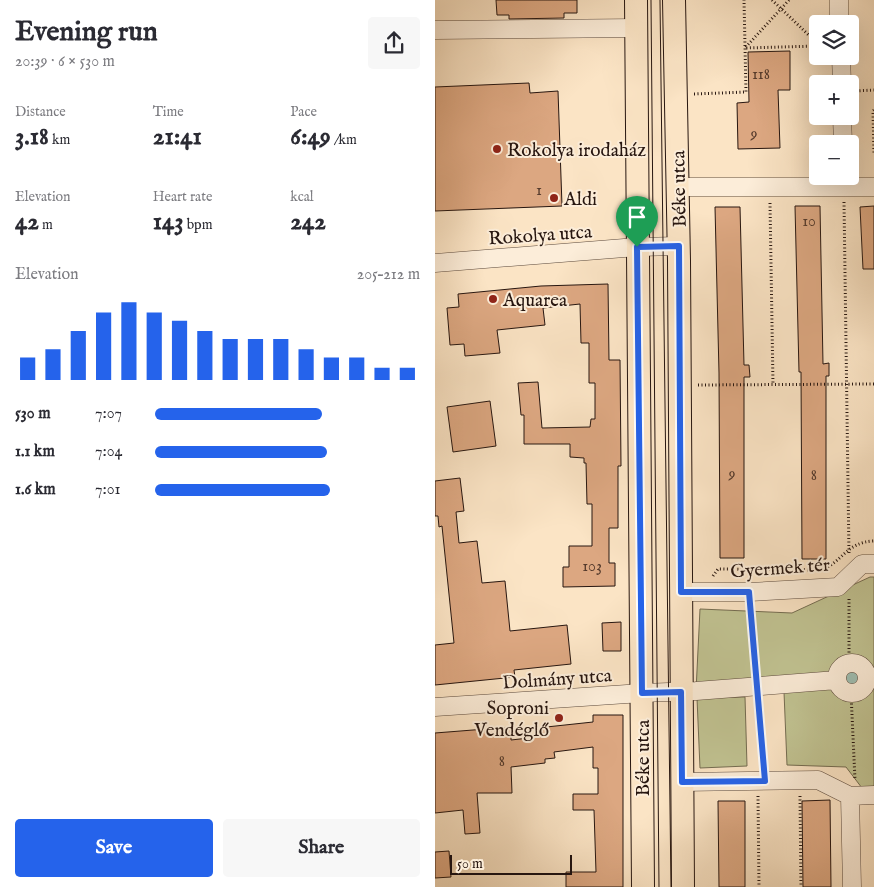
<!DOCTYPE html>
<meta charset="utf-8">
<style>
body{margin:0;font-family:"IM FELL English",serif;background:#f7f7f7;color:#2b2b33;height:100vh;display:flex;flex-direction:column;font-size:19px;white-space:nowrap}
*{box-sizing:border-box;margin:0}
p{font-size:16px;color:#7c7c81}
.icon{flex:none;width:28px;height:28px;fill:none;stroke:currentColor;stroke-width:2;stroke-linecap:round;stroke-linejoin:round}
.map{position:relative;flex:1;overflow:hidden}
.details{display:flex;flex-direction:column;background:#fff;width:435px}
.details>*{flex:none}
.tools{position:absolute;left:374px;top:15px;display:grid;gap:10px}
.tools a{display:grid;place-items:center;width:50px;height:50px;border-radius:5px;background:#fff;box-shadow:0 5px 20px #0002;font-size:25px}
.scale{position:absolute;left:15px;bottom:12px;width:122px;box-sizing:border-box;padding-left:5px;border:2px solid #271610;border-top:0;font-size:14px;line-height:18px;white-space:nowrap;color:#271610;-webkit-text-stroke:4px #fcedd9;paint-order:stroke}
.pin{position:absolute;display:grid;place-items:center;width:42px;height:42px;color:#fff;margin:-51px -21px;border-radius:50% 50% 50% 0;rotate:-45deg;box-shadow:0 0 5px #0007}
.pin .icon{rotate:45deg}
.round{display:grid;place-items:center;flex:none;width:52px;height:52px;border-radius:5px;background:#f7f7f7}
.overview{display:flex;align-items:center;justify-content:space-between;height:85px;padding:0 15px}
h1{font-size:28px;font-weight:700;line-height:38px}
.figures{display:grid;grid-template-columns:repeat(3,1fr);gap:8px;height:85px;padding:5px 15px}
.figures div{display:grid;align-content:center}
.figures b{font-size:25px;font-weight:700}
.figures small{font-size:14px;font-weight:400}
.figures p{font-size:14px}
.chart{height:140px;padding:10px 15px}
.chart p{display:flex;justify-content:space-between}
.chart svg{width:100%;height:90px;margin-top:5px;stroke:#2563eb;stroke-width:6}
.primary-button{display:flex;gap:10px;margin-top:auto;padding:10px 15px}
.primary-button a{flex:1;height:58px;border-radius:5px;background:#2563eb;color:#fff;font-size:20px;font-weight:700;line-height:58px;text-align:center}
.primary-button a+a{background:#f7f7f7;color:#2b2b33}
ul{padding:0 15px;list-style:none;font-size:16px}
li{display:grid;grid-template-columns:80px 60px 1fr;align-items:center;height:38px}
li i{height:12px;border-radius:6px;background:#2563eb}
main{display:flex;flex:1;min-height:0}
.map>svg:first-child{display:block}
.green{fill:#c1c392;stroke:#746c51}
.water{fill:#9fbfb3;stroke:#6f7b72}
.building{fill:#dca781;stroke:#271610}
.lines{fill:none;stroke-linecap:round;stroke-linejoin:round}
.minor-casing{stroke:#5c4a3d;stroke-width:19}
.major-casing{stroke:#271610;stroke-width:24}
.path{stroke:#271610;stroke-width:3;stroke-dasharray:1 2.5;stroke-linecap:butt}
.minor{stroke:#fcedd9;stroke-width:18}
.major{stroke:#fbe4c5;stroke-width:22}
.tram{stroke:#271610;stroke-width:1}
.route-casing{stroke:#fff;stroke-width:10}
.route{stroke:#2563eb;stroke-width:6}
.poi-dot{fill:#8f2418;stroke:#fcedd9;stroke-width:2}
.labels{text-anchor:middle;stroke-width:4;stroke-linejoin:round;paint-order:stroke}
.number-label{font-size:16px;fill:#543a2c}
.poi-label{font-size:19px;fill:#271610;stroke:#fcedd9;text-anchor:start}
.street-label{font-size:19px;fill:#271610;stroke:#fcedd9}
</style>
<main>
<section class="details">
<div class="overview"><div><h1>Evening run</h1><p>20:39 · 6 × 530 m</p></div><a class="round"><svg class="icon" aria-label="share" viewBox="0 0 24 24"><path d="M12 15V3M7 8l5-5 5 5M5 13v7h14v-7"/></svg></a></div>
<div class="figures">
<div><p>Distance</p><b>3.18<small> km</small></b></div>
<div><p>Time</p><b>21:41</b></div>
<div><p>Pace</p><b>6:49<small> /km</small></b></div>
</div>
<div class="figures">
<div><p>Elevation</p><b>42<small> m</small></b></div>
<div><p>Heart rate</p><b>143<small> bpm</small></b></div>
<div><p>kcal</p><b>242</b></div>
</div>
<div class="chart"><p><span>Elevation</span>205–212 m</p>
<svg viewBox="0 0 160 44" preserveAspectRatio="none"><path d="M5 44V33M15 44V29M25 44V20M35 44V11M45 44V6M55 44V11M65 44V15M75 44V20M85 44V24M95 44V24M105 44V24M115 44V29M125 44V33M135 44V33M145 44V38M155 44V38"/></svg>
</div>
<ul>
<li><b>530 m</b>7:07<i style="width:63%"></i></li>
<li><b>1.1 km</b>7:04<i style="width:65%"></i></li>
<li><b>1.6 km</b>7:01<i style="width:66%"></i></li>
</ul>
<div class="primary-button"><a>Save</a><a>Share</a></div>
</section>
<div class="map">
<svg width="439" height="887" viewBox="0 0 439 887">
<rect width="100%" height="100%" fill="#fbe4c5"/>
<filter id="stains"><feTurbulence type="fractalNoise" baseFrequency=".004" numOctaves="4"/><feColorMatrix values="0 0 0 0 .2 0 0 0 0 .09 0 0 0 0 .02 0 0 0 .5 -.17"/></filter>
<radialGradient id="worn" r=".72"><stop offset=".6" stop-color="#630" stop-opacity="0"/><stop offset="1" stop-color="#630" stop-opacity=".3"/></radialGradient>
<path class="green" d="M435,577H439V788H427L411,767L352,765L349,692L261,691L265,609L357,613Z
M310,697L312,766L265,768L262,698Z"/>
<path class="water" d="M405 679a12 12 0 1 1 24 0a12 12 0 1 1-24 0Z"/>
<path class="building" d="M61,0H142V13H129V18L74,19V15H62Z
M355,51V90H343L345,148L303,149L302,103L314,102L313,52Z
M94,83L95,93L123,91L127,206L0,211V87Z
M360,206H385L388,364L394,363V376H391V559H367L366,372H364Z
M439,206V269H428L425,207Z
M280,207H305L309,365H314L315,377H309V558H285L284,373Z
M173,284L174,360H185L186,466H183V528H174V563H180V586L128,587V567H134V546H157V504H152L151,463H149V458L135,457V444H89V415H86L83,383L103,382L107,428L155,427L156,419H160V383H154V343H146L145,304L108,308L110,325L62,330L65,353L30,356L29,344L15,345L12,308L24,307L23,294L106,286Z
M55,401L61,446L18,452L12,407Z
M25,478L29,511L21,512L24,543L42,541L47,583L70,581L75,631L132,625L136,664L79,670L80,677L0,685V645L19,643L7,526L4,527L3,516H0V481Z
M186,622V651H168L167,623Z
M158,715H188V887H131V872H161L159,810H138V794H163V768H158V747L119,752L120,758L110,759V763L76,767L77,793H42L45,833L30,834L28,810L0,813V733L76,727V740L103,737L102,728L158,722Z
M395,800L396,887H368L367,801Z
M283,801H310V887H284Z
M14,851L16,877L0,878V852Z"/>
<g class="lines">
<defs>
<path id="minor" d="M404,0V24
M0,30L201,28
M406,56L407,84
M407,116L408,144
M243,187H439
M0,263L202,247L244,246
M246,592H314L403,587L427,564H439
M402 678a15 15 0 1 1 30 0a15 15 0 1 1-30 0Z
M0,707L207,693L261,691L402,680
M247,782L383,780L415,796L439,795
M415,796L417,887"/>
<path id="major" d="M201,0L208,887
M239,0L244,261L248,887"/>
</defs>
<use href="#minor" class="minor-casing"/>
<use href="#major" class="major-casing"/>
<path class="path" d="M337,0L382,43
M354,0L310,48L382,46
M421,91L439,90
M259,94L311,92L309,0
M439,110L438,111L439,155
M409,202L414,555
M335,203L338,385
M263,385L439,384
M278,576L283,569L385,570C407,564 410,542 439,541
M414,599V663
M316,608L321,671
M416,693L420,780
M324,702L329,766
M323,796L324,887
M365,796L366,887"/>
<use href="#minor" class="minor"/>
<use href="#major" class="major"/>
<path class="tram" d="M216,0L224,887
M225,0L236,887"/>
</g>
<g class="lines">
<defs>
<path id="route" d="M244,246L246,592H314L330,781L247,782L246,692L207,693L202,247Z"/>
</defs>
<use href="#route" class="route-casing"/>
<use href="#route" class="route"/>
</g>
<g class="poi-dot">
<circle cx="62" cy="149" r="5"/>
<circle cx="119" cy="198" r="5"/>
<circle cx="58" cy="299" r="5"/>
<circle cx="124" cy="718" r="5"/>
</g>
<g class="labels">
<g class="number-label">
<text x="326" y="79">118</text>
<text x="319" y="139">9</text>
<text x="104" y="195">1</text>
<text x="374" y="226">10</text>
<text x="297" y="479">9</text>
<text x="379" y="480">8</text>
<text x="157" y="571">103</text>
<text x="67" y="766">8</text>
</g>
<g class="poi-label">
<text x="72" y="156">Rokolya irodaház</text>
<text x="129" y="205">Aldi</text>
<text x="68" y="306">Aquarea</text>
<text x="114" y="714" text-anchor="end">Soproni<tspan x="114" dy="22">Vendéglő</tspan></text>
</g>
<g class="street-label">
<text transform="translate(243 189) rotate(-91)" y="7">Béke utca</text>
<text transform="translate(105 234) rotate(-4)" y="7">Rokolya utca</text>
<text transform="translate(345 567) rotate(-4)" y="7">Gyermek tér</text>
<text transform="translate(122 678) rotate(-4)" y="7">Dolmány utca</text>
<text transform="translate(207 758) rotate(-90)" y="7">Béke utca</text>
</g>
</g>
<rect width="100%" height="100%" filter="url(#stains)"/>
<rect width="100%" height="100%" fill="url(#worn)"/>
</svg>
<div class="tools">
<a><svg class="icon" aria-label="layers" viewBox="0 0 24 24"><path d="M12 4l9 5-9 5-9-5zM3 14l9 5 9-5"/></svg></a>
<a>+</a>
<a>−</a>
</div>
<div class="scale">50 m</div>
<div class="pin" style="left:202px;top:247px;background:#1e9e55"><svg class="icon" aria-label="arrive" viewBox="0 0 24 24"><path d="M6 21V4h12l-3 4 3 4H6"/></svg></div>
</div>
</main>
